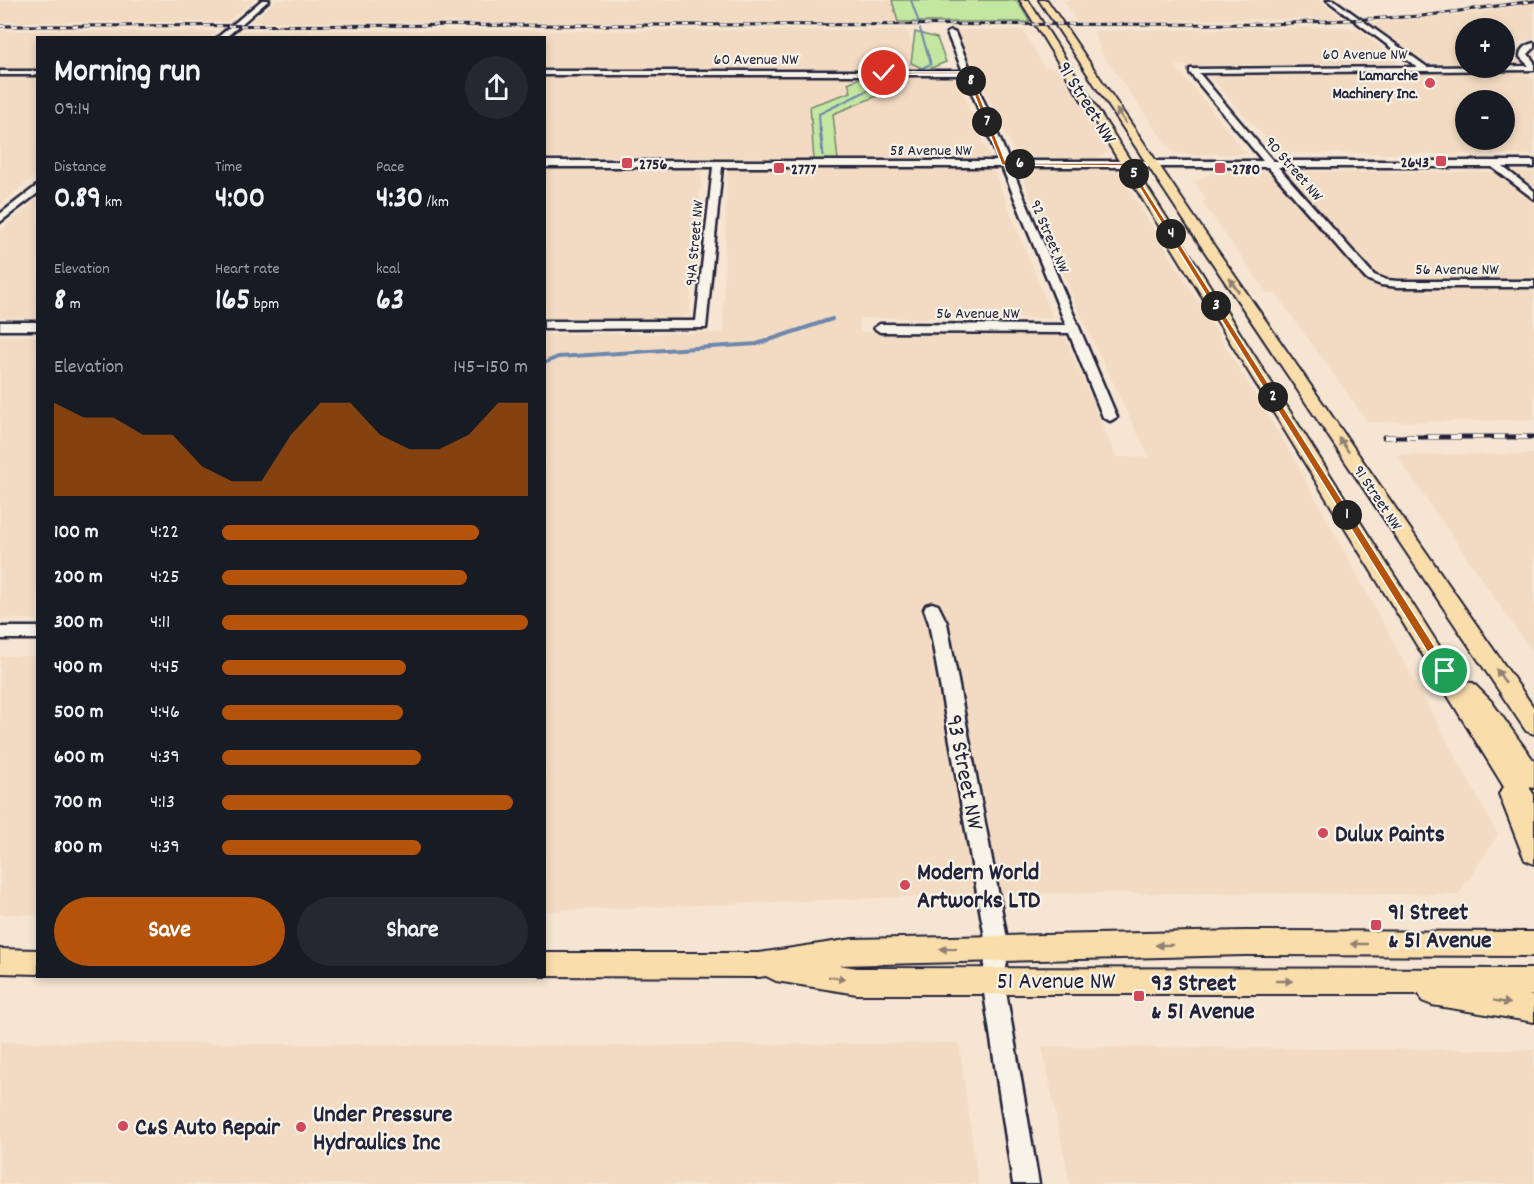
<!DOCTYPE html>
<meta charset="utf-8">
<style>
body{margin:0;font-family:Dekko,sans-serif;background:#242831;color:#f1f3f6;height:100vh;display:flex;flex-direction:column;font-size:22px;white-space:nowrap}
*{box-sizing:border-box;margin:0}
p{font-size:20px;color:#9ea1a6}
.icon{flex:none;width:33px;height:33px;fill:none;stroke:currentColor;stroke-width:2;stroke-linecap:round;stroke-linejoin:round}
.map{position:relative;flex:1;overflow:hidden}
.panel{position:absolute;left:36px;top:36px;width:510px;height:942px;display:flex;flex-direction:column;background:#171b24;border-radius:0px;box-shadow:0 3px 9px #0003}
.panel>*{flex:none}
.tools{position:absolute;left:1455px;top:18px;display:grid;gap:12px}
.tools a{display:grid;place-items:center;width:60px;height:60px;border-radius:50%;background:#171b24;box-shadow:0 3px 9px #0003;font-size:30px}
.pin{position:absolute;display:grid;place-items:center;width:51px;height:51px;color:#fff;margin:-26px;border:3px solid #fff;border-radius:50%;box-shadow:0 2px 6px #0007}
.km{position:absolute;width:30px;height:30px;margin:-15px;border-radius:50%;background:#222;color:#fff;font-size:16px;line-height:30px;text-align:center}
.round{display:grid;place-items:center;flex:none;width:63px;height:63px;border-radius:32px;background:#242831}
.overview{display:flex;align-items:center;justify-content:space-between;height:102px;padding:0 18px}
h1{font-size:33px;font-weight:700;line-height:45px}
.stats{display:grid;grid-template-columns:repeat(3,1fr);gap:9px;height:102px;padding:6px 18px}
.stats div{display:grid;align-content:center}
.stats b{font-size:30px;font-weight:700}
.stats small{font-size:16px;font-weight:400}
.stats p{font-size:16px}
.chart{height:168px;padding:12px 18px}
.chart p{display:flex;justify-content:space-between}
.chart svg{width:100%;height:108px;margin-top:6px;fill:#b45309;opacity:.7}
.cta{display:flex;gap:12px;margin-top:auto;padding:12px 18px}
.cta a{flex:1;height:69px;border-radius:36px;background:#b45309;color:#fff;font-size:24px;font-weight:700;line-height:69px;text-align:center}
.cta a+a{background:#242831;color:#f1f3f6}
ul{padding:0 18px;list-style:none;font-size:20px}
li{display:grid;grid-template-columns:96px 72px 1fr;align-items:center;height:45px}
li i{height:15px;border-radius:8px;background:#b45309}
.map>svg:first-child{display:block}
.built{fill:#f3dbc3;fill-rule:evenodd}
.green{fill:#c3e6a0;stroke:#72846e;stroke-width:1.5}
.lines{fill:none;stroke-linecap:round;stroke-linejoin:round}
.stream-far2{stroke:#6d87ad;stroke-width:2}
.stream-far1{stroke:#6d87ad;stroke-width:3}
.stream{stroke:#6d87ad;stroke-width:4}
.minor-casing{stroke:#22223b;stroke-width:5}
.major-casing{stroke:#22223b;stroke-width:4}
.minor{fill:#f7f3e8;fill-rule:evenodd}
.major{fill:#f9deab;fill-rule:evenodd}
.rail-far1-casing{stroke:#22223b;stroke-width:3}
.rail-casing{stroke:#22223b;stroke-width:5}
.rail-far1{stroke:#f7f3e8;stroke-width:2;stroke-dasharray:6;stroke-linecap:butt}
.rail{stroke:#f7f3e8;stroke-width:4;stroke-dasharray:11;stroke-linecap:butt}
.oneway{fill:#8e8073}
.route{fill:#b45309;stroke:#fff;stroke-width:1.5}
.poi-dot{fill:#d1495b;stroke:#f7f3e8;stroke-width:2}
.labels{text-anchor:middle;stroke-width:4.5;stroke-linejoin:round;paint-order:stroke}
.far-street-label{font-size:16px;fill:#22223b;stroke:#f7f3e8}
.far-poi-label{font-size:16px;font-weight:bold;fill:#22223b;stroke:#f7f3e8;text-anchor:start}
.street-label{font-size:20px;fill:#22223b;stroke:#f7f3e8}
.near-street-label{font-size:24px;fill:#22223b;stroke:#f7f3e8}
.near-poi-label{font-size:24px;font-weight:bold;fill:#22223b;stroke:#f7f3e8;text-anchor:start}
</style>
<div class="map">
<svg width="1534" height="1184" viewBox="0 0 1534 1184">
<rect width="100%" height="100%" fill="#f5e5d2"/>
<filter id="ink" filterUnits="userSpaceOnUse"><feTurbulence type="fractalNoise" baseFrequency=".0167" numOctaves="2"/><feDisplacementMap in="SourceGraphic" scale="12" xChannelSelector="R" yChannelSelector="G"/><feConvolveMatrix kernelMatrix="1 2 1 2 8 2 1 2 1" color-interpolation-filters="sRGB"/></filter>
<g filter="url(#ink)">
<path class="built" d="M0,0H254L227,22H0Z
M277,0H892L898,22H251Z
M1064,0H1319L1341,18L1077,22Z
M1534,3V39L1517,42L1506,56L1515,64H1505L1504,28H1466L1465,64L1427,63L1370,23L1475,13Z
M1343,27L1359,30L1398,61L1395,64L1176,66L1247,154L1186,155L1172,152L1101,52L1094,31Z
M907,30L920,68H545L544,38H231L239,31Z
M955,30H1023L1044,67L1059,68L1109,152L1097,158L1017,157Z
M0,31H216L208,38H38L37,69H0Z
M1523,72L1534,79V155L1279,153L1206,73ZM1466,100H1504V140H1466Z
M545,76H956L990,158L545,157Z
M0,77H38L37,174L0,205Z
M727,169H993L1053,318H859V332H1063L1116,457H1149L1083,321L1019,169H1117L1293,457L1498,835L1459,894L1007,893L545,911L544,334L723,333Z
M545,170H702L689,314L680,318H545Z
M1214,172H1534V420L1368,422L1276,294H1268L1202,202L1207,200L1194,182Z
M37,199V318H0V231Z
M0,336H37V620L0,618Z
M1534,454V655L1396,455Z
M0,656H37V915L0,914Z
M0,1042L603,1046L959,1043L978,1184H0Z
M1042,1047L1534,1050V1184H1070Z"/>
<path class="green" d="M892,0H1017L1030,22H898Z
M915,32L937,38L946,62L926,70L911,63Z
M862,77L887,78L904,85L833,114L838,160H814L810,106L851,92L848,83Z"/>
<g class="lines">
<path class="stream-far2" d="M911,0L919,23
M920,29L931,64L920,69
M820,129L819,114L893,78"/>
<path class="stream-far1" d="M820,128L823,155"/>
<path class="stream" d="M544,363L558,357L757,344L832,319"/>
<defs>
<path id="minor" d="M262,0H269L225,38H217Z
M1327,0H1334L1427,67L1529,66L1520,57C1520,48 1526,45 1534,43V48L1528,54L1534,62V70L1199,73L1273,161H1534V167H1503L1534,191V199L1492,167H1278L1374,275L1387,280L1398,281H1534V287H1398L1381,285L1366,279L1268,167H1011L1117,417L1110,421L1103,417L1069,333L880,332L874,328L880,324L1066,325L1002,167H722L706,328L544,329V321H696L713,167H544V161H999L965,75H544V71H963L947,33L951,31L955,33L1009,161H1263L1190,73V69L1417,67Z
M0,71H38V75H0Z
M38,185V193L0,222V214Z
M0,322H38V330H0Z
M932,603L938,605L947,623L1009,949L1004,980L1039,1184H1013L982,980L987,949L929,623L924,609L926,605Z
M0,627H38V639H0Z"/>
<path id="major" d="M1020,0H1028L1462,682L1473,683L1491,701L1534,761V788L1529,787L1534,795V864L1525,860L1522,853L1499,794L1504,787Z
M1039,0H1047L1203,230L1534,708V734L1526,731L1191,231Z
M1244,931L1534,932V956L1244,955L839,965L857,968L1534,969V995H1528L1534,996V1022L1432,1005L1422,1001L1419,994H857L776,981L766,976L759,977L541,976H544V953H759L853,939Z
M0,949L38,950V974L0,973Z"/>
</defs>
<use href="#minor" class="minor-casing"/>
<use href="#major" class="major-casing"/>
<use href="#minor" class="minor"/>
<use href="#major" class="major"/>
<defs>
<path id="rail-far1" d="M0,26L1272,24L1422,16L1534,1"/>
<path id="rail" d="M1384,437H1534"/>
</defs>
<use href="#rail-far1" class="rail-far1-casing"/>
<use href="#rail" class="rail-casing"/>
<use href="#rail-far1" class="rail-far1"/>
<use href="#rail" class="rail"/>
</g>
<defs><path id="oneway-solid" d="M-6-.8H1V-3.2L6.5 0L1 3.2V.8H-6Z" transform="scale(1.5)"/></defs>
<g class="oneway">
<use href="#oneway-solid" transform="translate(1121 116) rotate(-124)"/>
<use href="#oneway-solid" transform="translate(1234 285) rotate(-124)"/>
<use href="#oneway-solid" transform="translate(1344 445) rotate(-124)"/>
<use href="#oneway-solid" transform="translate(1501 676) rotate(-124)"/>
<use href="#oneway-solid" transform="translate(1359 944) rotate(180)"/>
<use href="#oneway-solid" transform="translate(1164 945) rotate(179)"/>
<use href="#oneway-solid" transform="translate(948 949) rotate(179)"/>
<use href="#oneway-solid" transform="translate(837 978) rotate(9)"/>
<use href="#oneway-solid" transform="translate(1284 981)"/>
<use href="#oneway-solid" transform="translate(1502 1002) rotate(10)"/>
</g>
</g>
<path class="route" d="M884,72H970L1006,163H1129L1449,669V674H1441L1126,166L1002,165L966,74H883Z"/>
<g class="poi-dot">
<circle cx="1430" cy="83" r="6"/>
<rect x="1435" y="155" width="12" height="12" rx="3"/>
<rect x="621" y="157" width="12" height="12" rx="3"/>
<rect x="773" y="162" width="12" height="12" rx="3"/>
<rect x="1214" y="162" width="12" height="12" rx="3"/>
<circle cx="1323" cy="833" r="6"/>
<circle cx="905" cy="885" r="6"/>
<rect x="1370" y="919" width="12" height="12" rx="3"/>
<rect x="1133" y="990" width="12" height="12" rx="3"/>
<circle cx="123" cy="1126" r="6"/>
<circle cx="301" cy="1127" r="6"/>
</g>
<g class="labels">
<g class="far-street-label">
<text x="1365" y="59">60 Avenue NW</text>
<text x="756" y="64">60 Avenue NW</text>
<text x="931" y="155">58 Avenue NW</text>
<text transform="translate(1295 168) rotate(49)" y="6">90 Street NW</text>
<text transform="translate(1051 236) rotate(67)" y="6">92 Street NW</text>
<text transform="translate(693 243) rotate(-85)" y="6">94A Street NW</text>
<text x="1457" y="274">56 Avenue NW</text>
<text x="978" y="318">56 Avenue NW</text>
<text transform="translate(1379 497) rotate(56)" y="6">91 Street NW</text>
</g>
<g class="far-poi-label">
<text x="1418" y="80" text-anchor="end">Lamarche<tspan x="1418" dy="18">Machinery Inc.</tspan></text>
<text x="1429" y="167" text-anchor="end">2643</text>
<text x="639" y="169">2756</text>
<text x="791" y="174">2777</text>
<text x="1232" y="174">2780</text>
</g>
<g class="street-label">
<text transform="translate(1088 102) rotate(58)" y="7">91 Street NW</text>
</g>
<g class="near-street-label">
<text transform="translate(966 772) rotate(79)" y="8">93 Street NW</text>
<text x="1056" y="988">51 Avenue NW</text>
</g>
<g class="near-poi-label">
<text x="1335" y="841">Dulux Paints</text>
<text x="917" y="879">Modern World<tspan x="917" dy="28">Artworks LTD</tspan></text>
<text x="1388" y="919">91 Street<tspan x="1388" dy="28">&amp; 51 Avenue</tspan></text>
<text x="1151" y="990">93 Street<tspan x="1151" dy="28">&amp; 51 Avenue</tspan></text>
<text x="313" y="1121">Under Pressure<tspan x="313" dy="28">Hydraulics Inc</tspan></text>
<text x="135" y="1134">C&amp;S Auto Repair</text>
</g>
</g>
</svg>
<div class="tools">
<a>+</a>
<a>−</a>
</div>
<div class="pin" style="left:1445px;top:671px;background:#1e9e55"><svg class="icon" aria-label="arrive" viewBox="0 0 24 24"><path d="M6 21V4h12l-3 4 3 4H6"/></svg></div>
<div class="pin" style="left:884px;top:73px;background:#d93025"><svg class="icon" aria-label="check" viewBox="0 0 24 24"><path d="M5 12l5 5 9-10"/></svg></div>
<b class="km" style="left:1347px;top:515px">1</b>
<b class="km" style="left:1273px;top:397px">2</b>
<b class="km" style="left:1216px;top:306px">3</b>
<b class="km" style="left:1171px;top:234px">4</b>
<b class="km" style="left:1134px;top:174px">5</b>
<b class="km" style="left:1020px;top:164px">6</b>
<b class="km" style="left:987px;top:122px">7</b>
<b class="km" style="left:971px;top:81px">8</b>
<section class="panel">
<div class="overview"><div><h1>Morning run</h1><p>09:14</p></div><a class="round"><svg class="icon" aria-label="share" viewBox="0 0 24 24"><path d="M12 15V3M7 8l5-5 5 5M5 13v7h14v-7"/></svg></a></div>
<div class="stats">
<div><p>Distance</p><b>0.89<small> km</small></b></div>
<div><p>Time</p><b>4:00</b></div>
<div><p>Pace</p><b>4:30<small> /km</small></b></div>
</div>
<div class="stats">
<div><p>Elevation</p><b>8<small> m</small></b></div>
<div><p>Heart rate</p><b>165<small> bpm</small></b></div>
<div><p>kcal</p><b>63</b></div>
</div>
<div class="chart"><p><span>Elevation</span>145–150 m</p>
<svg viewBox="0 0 160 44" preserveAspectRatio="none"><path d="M0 44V6L10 12L20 12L30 19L40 19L50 32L60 38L70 38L80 19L90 6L100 6L110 19L120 25L130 25L140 19L150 6L160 6V44z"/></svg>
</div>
<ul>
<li><b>100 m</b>4:22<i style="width:84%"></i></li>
<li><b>200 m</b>4:25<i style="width:80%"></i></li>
<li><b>300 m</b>4:11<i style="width:100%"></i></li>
<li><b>400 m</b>4:45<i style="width:60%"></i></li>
<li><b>500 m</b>4:46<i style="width:59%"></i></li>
<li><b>600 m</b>4:39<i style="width:65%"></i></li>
<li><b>700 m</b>4:13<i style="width:95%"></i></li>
<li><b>800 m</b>4:39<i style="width:65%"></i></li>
</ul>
<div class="cta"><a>Save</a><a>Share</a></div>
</section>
</div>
